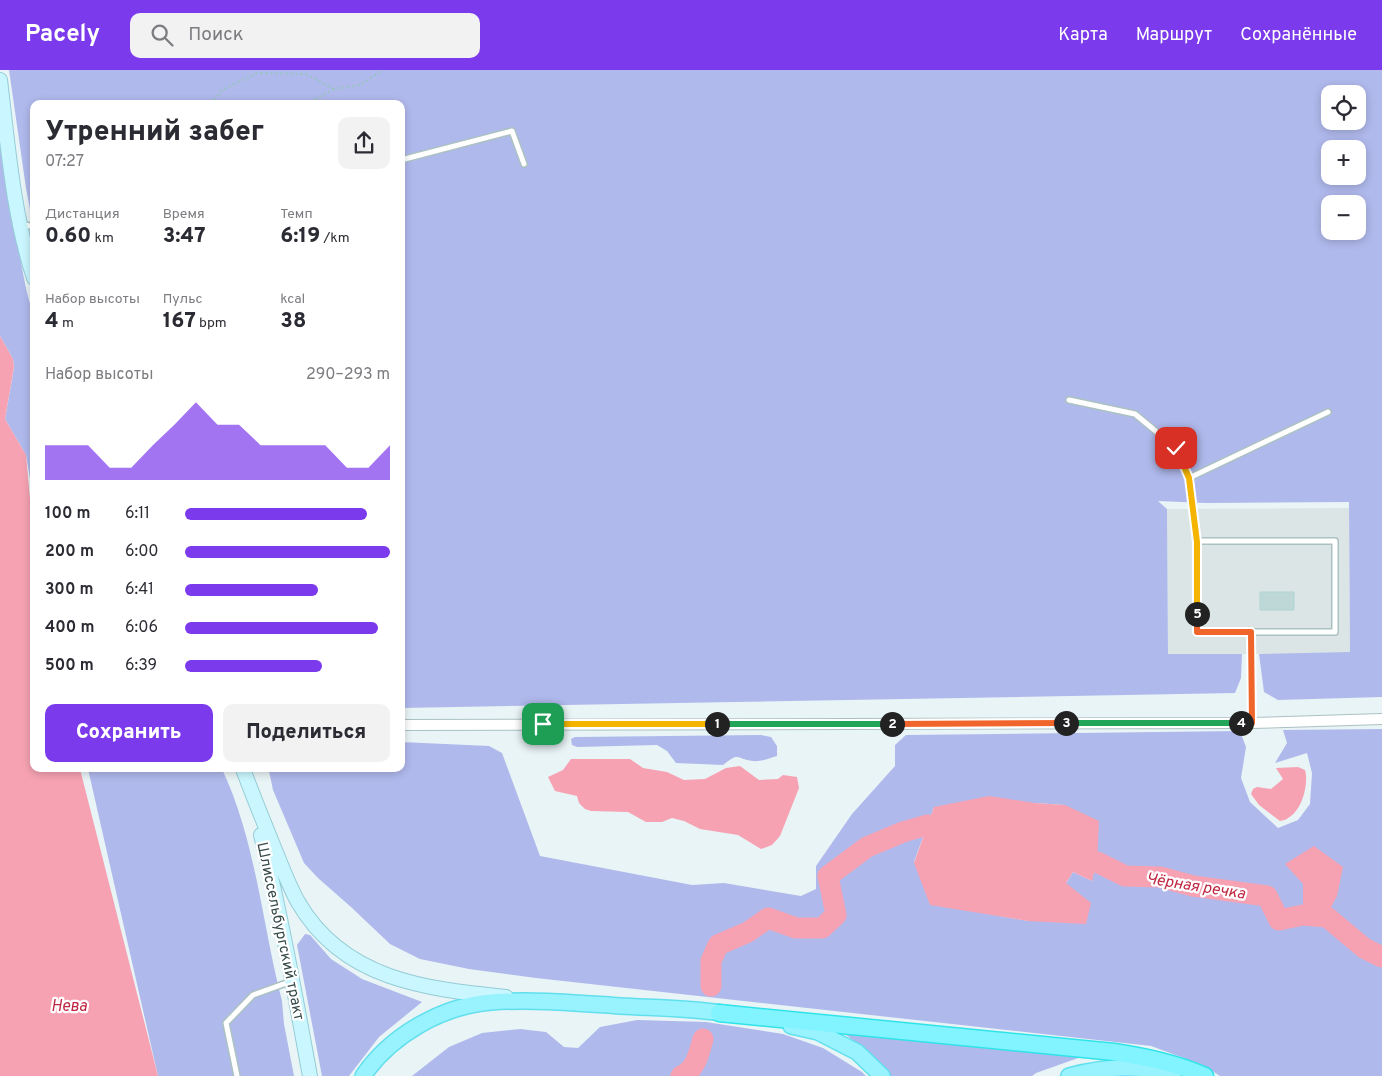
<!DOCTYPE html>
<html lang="ru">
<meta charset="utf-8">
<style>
body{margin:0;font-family:Overpass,sans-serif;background:#f2f2f3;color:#2b2b33;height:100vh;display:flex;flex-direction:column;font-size:19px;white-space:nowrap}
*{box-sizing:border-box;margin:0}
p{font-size:16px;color:#7c7c81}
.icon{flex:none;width:28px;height:28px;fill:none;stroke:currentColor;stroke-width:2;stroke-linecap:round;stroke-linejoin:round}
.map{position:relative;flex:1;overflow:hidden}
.panel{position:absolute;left:30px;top:30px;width:375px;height:672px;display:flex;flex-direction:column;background:#fff;border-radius:10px;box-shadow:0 2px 8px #0003}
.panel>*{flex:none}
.buttons{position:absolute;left:1321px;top:15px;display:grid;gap:10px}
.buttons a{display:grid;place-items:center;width:45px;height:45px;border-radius:10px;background:#fff;box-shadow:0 2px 8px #0003;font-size:25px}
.pin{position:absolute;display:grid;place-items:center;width:42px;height:42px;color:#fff;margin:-21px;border-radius:10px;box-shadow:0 2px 8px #0006}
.km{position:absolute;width:25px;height:25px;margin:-12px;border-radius:50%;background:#222;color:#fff;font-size:14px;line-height:25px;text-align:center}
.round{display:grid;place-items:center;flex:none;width:52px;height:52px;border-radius:10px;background:#f2f2f3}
.headline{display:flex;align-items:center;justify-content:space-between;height:85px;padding:0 15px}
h1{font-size:28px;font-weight:800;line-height:38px}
.figures{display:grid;grid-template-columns:repeat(3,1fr);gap:8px;height:85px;padding:5px 15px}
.figures div{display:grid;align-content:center}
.figures b{font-size:21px;font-weight:800}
.figures small{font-size:14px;font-weight:400}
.figures p{font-size:14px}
.chart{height:140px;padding:10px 15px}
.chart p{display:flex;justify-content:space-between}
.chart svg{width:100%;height:90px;margin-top:5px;fill:#7c3aed;opacity:.7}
.cta{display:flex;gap:10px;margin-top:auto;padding:10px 15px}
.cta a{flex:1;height:58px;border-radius:10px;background:#7c3aed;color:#fff;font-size:20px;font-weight:800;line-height:58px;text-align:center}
.cta a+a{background:#f2f2f3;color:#2b2b33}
ul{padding:0 15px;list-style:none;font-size:16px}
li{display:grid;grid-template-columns:80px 60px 1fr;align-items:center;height:38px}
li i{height:12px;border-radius:6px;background:#7c3aed}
header{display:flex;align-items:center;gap:30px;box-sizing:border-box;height:70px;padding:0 25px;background:#7c3aed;color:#fff}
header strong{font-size:24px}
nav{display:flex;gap:28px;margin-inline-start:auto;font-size:18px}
.search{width:350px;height:45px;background:#f2f2f3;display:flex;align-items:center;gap:12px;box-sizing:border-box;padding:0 18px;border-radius:10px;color:#7c7c81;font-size:19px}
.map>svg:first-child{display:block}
.industrial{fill:#dbe5e5}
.green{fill:#b0b9ec;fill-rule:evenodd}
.water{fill:#f6a2b2}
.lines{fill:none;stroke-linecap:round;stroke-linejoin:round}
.river{stroke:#f6a2b2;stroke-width:21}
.building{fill:#bed8d8;stroke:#b0d3d4}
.service-casing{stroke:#abc1c2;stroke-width:8}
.minor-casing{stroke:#abc1c2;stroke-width:12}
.secondary-casing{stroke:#94ccd6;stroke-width:16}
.primary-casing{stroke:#61dfed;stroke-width:18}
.trunk-casing{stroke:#30e3e9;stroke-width:19}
.path{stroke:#9bc3c5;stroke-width:2;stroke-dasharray:2.5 2.5;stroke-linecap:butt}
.service{stroke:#fff;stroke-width:5}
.minor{stroke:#fff;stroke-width:10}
.secondary{stroke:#caf7ff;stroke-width:14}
.primary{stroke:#99f3ff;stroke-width:15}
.trunk{stroke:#82f4ff;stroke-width:16}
.split-1-casing{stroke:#fff;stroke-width:10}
.split-2-casing{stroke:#fff;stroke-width:10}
.split-3-casing{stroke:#fff;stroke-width:10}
.split-4-casing{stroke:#fff;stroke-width:10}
.split-5-casing{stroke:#fff;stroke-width:10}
.split-6-casing{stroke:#fff;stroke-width:10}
.split-1{stroke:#f5b400;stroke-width:6}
.split-2{stroke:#22a559;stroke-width:6}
.split-3{stroke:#f0652b;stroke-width:6}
.split-4{stroke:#22a559;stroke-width:6}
.split-5{stroke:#f0652b;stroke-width:6}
.split-6{stroke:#f5b400;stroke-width:6}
.labels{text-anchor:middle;stroke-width:4.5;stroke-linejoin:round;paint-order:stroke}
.street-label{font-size:15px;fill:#374a4a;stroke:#fff}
.water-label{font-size:16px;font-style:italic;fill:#bf2742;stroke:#fff}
</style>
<header>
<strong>Pacely</strong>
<div class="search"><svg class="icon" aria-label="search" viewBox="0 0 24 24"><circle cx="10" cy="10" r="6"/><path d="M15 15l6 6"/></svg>Поиск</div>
<nav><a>Карта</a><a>Маршрут</a><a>Сохранённые</a></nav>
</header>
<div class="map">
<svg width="1382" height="1006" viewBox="0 0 1382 1006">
<rect width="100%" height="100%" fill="#e9f4f6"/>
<path class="industrial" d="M1349,438L1350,583L1168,585L1167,439Z"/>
<path class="green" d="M9,0H1382V627L1278,630L1264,622L1259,584L1350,582L1349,432L1206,433L1158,431L1167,439L1168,584H1242L1241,608L1235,623L401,638V34H34V160L26,118ZM1330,24H1358V51H1330ZM1330,79H1358V106H1330ZM1330,134H1358V161H1330Z
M0,74C5,110 12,145 19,181C23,202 26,225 34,245V433L26,385L5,349L14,298L13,289L0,266Z
M1382,659V1006H1220L1203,995L1151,976L536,908L469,899L420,889L390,874L351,837L318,808L304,793L273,720L269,701L270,699H401V672L489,676L502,683L540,786L692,815L724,813L801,826L816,819V796L852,744L895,696V675L906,665L1240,661L1246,677L1241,708L1250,732L1278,758L1298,750L1310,734L1312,703L1307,683L1275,693L1287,673L1283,660ZM1035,733L1065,735L1092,811L1073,802L1066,813L1028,851L1000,846L914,792L934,737ZM1303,814L1321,856L1303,845Z
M761,665L771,667L777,676V686C770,688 761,692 753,691C736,689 740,681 723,695L676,693L667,681L657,675L577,677L572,675L571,669L575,667Z
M88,699H222C256,771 262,854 282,931L284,954L294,1006H158Z
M305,864L310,865L331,889L362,909L422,932L379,967L349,1006H322L297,875Z
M637,950L706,952L783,964L823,978L862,1002L866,1006H412L449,977L482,963L520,959L546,962L564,977L578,978L600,957Z
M844,963L1059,984L1081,987L1036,1003L1032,1006H891L872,986Z"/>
<path class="water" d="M0,266L13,289L14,297L5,349L26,385L34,473V699H80L158,1006H0Z
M571,689H630L643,698L667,702L684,710L705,709L726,698L740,696L759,710L778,709L783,705L797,707L799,718L780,766L772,775L761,779L738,765L700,759L684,751L672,748L662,752H646L628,742L591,741L585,739L579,733L577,726L555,721L548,707L563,700Z
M1298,697L1305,700C1309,714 1302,741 1288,748C1286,750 1283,750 1280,751L1259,735L1251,724L1253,719L1257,717L1271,719L1283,709L1276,698Z
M989,726L1035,733L1065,735L1099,751L1097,792L1092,811L1073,802L1066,813L1091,833L1086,854L1028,851L930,835L914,793L934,737Z
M1314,776L1343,797L1337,826L1321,856L1303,845V814L1285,794Z"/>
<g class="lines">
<path class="river" d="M1070,784L1097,792L1125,806L1160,807L1193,816L1267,826L1279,850L1303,845L1327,847L1364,878L1382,887
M711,916V891L718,875L748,862L768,848L796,858H822L836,845L828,806L867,777L903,762L927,755L955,759
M681,1006C696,1000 699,983 703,969"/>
</g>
<path class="building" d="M1260,522H1294V540H1260Z"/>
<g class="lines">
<defs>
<path id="service" d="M401,90L512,61L524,94
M21,154L34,157
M1069,330L1135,344L1176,378L1189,408L1197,471
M1189,408L1328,342
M1197,471H1335V562H1197Z
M1251,562L1252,653
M237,1006L226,953L253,925L292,911"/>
<path id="minor" d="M401,655L1252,653L1382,649"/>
<path id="secondary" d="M0,10C8,76 13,144 34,208
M243,699C253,726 264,753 275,780C282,797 289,816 298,832C343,910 426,919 506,927
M261,765C281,845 295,925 310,1006"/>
<path id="primary" d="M791,956L818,962L857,982L882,1006
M363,1006C391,965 442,936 491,932C534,929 577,933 620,936C656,938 693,938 729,944
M1069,1006C1103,997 1140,993 1173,1006"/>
<path id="trunk" d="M719,943L1114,982C1145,987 1176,993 1205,1006"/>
</defs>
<use href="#service" class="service-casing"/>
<use href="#minor" class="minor-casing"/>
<use href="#secondary" class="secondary-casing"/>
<use href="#primary" class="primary-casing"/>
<use href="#trunk" class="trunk-casing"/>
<path class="path" d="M211,34L222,20L257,3L306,4L334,19
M306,34L334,19L360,15L383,0"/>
<use href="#service" class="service"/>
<use href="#minor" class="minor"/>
<use href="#secondary" class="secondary"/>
<use href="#primary" class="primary"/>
<use href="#trunk" class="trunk"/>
</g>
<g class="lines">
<defs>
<path id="split-1" d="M543,654H717"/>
<path id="split-2" d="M717,654H892"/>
<path id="split-3" d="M892,654L1066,653"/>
<path id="split-4" d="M1066,653H1241"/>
<path id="split-5" d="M1197,544V562H1251L1252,653H1241"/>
<path id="split-6" d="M1176,378L1189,408L1197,472V544"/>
</defs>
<use href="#split-1" class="split-1-casing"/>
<use href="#split-2" class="split-2-casing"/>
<use href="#split-3" class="split-3-casing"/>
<use href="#split-4" class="split-4-casing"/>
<use href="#split-5" class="split-5-casing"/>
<use href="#split-6" class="split-6-casing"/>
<use href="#split-1" class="split-1"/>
<use href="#split-2" class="split-2"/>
<use href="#split-3" class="split-3"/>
<use href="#split-4" class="split-4"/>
<use href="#split-5" class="split-5"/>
<use href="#split-6" class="split-6"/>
</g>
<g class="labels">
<g class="street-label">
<text transform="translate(281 861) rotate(78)" y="5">Шлиссельбургский тракт</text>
</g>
<g class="water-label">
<text transform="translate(1196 815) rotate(9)" y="6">Чёрная речка</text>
<text x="69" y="941">Нева</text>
</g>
</g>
</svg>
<div class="buttons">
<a><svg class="icon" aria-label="locate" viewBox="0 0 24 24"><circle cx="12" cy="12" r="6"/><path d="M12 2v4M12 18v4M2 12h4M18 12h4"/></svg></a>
<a>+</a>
<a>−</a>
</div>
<div class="pin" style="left:543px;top:654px;background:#1e9e55"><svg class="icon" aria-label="arrive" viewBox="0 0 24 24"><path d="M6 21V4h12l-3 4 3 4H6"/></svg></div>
<div class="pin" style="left:1176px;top:378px;background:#d93025"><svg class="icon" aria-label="check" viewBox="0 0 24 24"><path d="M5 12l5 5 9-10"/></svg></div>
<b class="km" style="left:717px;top:654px">1</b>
<b class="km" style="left:892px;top:654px">2</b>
<b class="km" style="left:1066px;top:653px">3</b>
<b class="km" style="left:1241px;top:653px">4</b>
<b class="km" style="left:1197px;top:544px">5</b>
<section class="panel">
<div class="headline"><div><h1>Утренний забег</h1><p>07:27</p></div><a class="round"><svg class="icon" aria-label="share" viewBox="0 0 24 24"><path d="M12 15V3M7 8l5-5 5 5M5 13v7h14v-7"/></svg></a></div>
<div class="figures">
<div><p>Дистанция</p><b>0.60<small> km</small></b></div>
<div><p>Время</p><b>3:47</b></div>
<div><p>Темп</p><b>6:19<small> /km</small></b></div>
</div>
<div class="figures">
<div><p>Набор высоты</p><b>4<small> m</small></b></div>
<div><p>Пульс</p><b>167<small> bpm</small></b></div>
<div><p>kcal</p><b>38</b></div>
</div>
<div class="chart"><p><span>Набор высоты</span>290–293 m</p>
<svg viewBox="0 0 160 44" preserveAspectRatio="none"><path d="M0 44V27L10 27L20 27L30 38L40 38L50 27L60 17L70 6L80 17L90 17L100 27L110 27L120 27L130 27L140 38L150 38L160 27V44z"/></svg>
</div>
<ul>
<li><b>100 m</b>6:11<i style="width:89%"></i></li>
<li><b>200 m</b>6:00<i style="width:100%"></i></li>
<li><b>300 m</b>6:41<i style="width:65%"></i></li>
<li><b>400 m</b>6:06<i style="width:94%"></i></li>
<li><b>500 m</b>6:39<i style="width:67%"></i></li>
</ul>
<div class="cta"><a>Сохранить</a><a>Поделиться</a></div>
</section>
</div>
